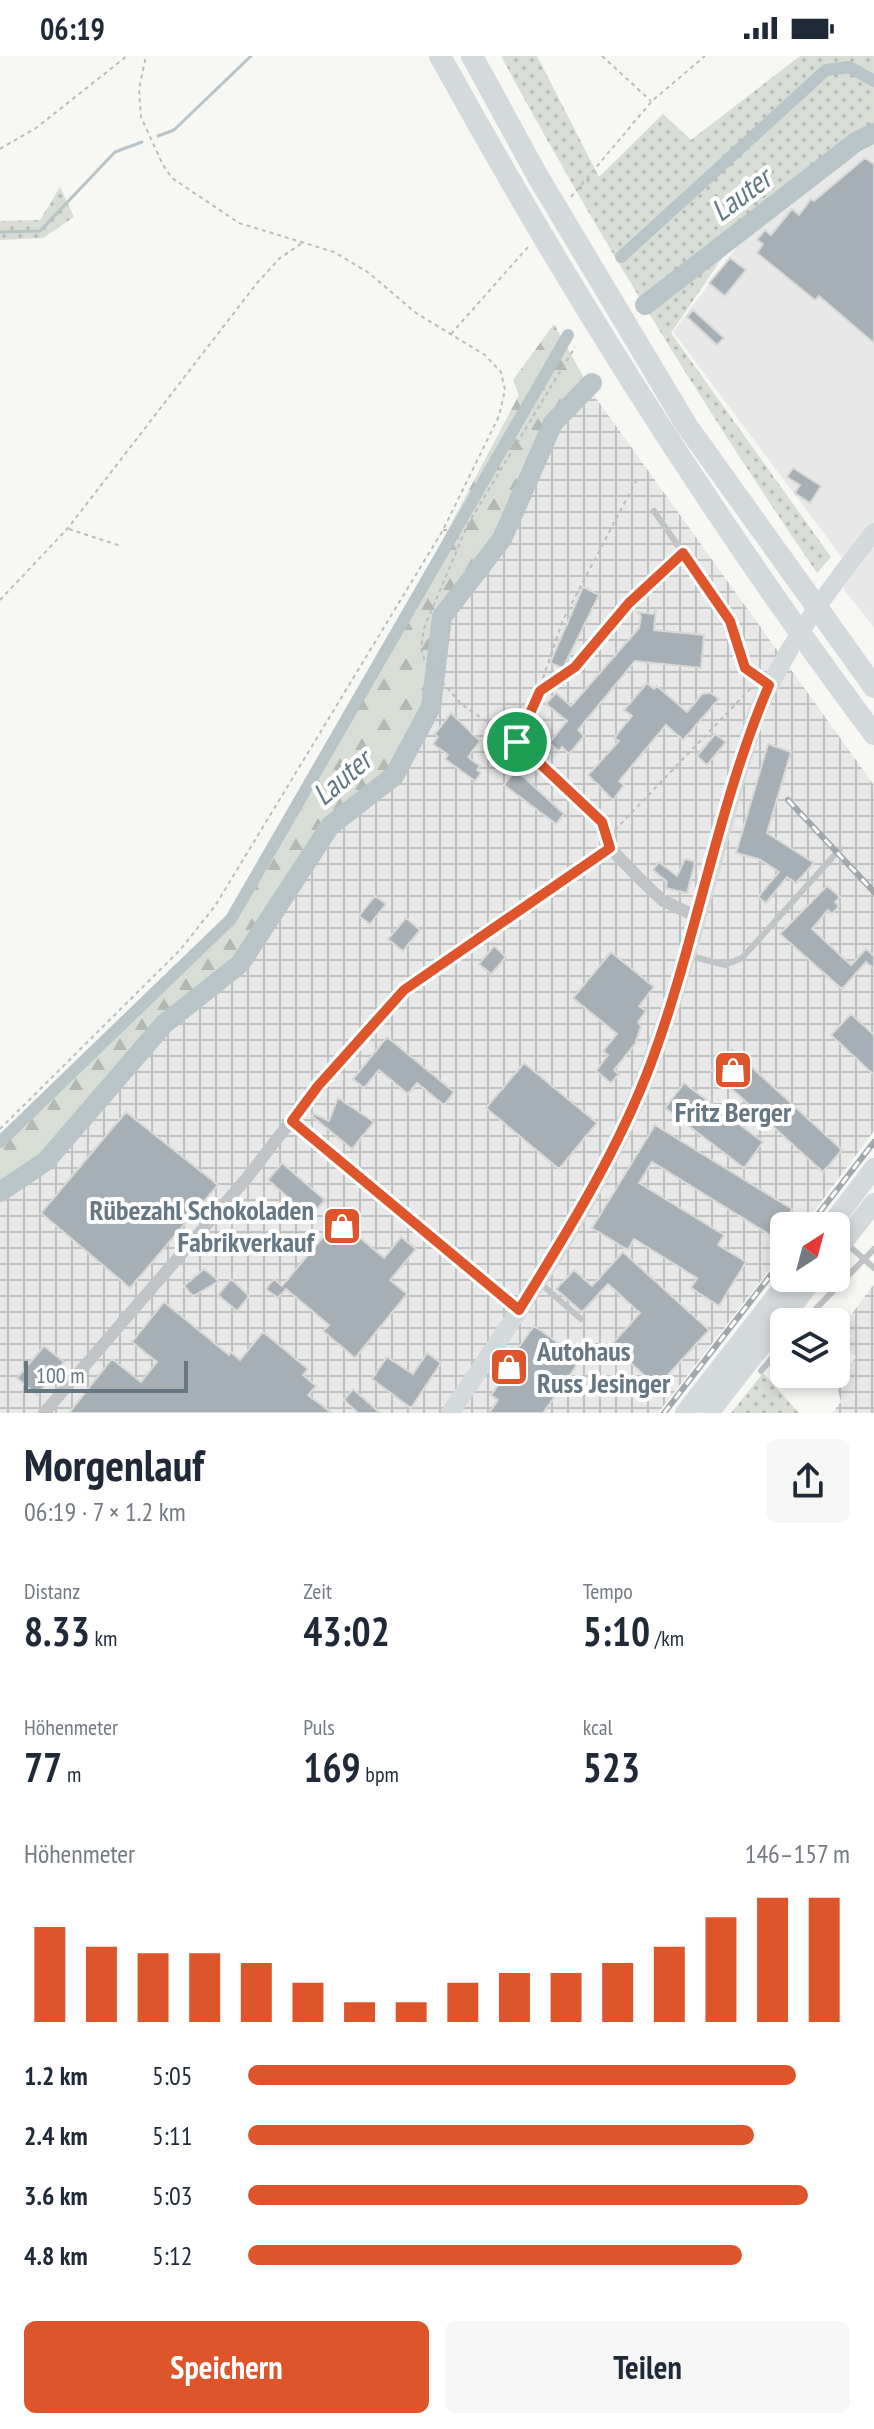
<!DOCTYPE html>
<html lang="de">
<meta charset="utf-8">
<style>
body{margin:0;font-family:"PT Sans Narrow",sans-serif;background:#f6f6f7;color:#1f2937;height:100vh;display:flex;flex-direction:column;font-size:30px;white-space:nowrap}
*{box-sizing:border-box;margin:0}
p{font-size:26px;color:#747a83}
.icon{flex:none;width:44px;height:44px;fill:none;stroke:currentColor;stroke-width:2;stroke-linecap:round;stroke-linejoin:round}
.map{position:relative;height:1357px;overflow:hidden}
.side{display:flex;flex-direction:column;background:#fff;flex:1}
.side>*{flex:none}
.needle{width:52px;rotate:36deg}
.tools{position:absolute;left:770px;top:1156px;display:grid;gap:16px}
.tools a{display:grid;place-items:center;width:80px;height:80px;border-radius:12px;background:#fff;box-shadow:0 4px 12px #0003;font-size:40px}
.scale{position:absolute;left:24px;bottom:20px;width:164px;box-sizing:border-box;padding-left:8px;border:4px solid #667784;border-top:0;font-size:22px;line-height:28px;white-space:nowrap;color:#667784;-webkit-text-stroke:6px #fff;paint-order:stroke}
.pin{position:absolute;display:grid;place-items:center;width:68px;height:68px;color:#fff;margin:-34px;border:4px solid #fff;border-radius:50%;box-shadow:0 2px 8px #0007}
.round{display:grid;place-items:center;flex:none;width:84px;height:84px;border-radius:12px;background:#f6f6f7}
.head{display:flex;align-items:center;justify-content:space-between;height:136px;padding:0 24px}
h1{font-size:44px;font-weight:700;line-height:60px}
.stats{display:grid;grid-template-columns:repeat(3,1fr);gap:12px;height:136px;padding:8px 24px}
.stats div{display:grid;align-content:center}
.stats b{font-size:40px;font-weight:700}
.stats small{font-size:22px;font-weight:400}
.stats p{font-size:22px}
.chart{height:224px;padding:16px 24px}
.chart p{display:flex;justify-content:space-between}
.chart svg{width:100%;height:144px;margin-top:8px;stroke:#df552b;stroke-width:6}
.button{display:flex;gap:16px;margin-top:auto;padding:16px 24px}
.button a{flex:1;height:92px;border-radius:12px;background:#df552b;color:#fff;font-size:32px;font-weight:700;line-height:92px;text-align:center}
.button a+a{background:#f6f6f7;color:#1f2937}
ul{padding:0 24px;list-style:none;font-size:26px}
li{display:grid;grid-template-columns:128px 96px 1fr;align-items:center;height:60px}
li i{height:20px;border-radius:10px;background:#df552b}
.status{display:flex;justify-content:space-between;align-items:center;height:56px;padding:0 40px;background:#fff;direction:ltr}
.status svg{height:22px;fill:currentColor}
.map>svg:first-child{display:block}
.built{fill:#e7e8e7}
.industrial{fill:url(#industrial-grid)}
.grass{fill:url(#grass-dots)}
.forest{fill:url(#forest-firs)}
.lines{fill:none;stroke-linecap:round;stroke-linejoin:round}
.stream{stroke:#b8c4c8;stroke-width:3}
.canal{stroke:#b8c4c8;stroke-width:12}
.river{stroke:#b8c4c8;stroke-width:20}
.building{fill:#a6afb5;stroke:#d8d8d6;stroke-width:2}
.path{stroke:#babdbf;stroke-width:2;stroke-dasharray:4 4;stroke-linecap:butt}
.lane{stroke:#c0c4c7;stroke-width:6}
.street{stroke:#c0c4c7;stroke-width:12}
.secondary{stroke:#d4d9dc;stroke-width:18}
.primary{stroke:#d4d9dc;stroke-width:20}
.highway{stroke:#d4d9dc;stroke-width:22}
.rail-casing{stroke:#a1a8ad;stroke-width:6}
.rail{stroke:#fff;stroke-width:3;stroke-dasharray:9;stroke-linecap:butt}
.route-casing{stroke:#fff;stroke-width:16}
.route{stroke:#df552b;stroke-width:10}
.labels{text-anchor:middle;stroke-width:8;stroke-linejoin:round;paint-order:stroke}
.poi-label{font-size:28px;font-weight:bold;fill:#667784;stroke:#fff}
.water-label{font-size:30px;font-style:italic;fill:#627880;stroke:#fff}
</style>
<div class="status"><b>06:19</b><svg viewBox="0 0 49 12"><path d="M0 12V9h3v3zM5 12V6h3v6zM10 12V3h3v9zM15 12V0h3v12zM26 1h20v11H26zM47 4h2v5h-2z"/></svg></div>
<div class="map">
<svg width="874" height="1357" viewBox="0 0 874 1357">
<defs>
<pattern id="industrial-grid" width="8" height="8" patternUnits="userSpaceOnUse" patternTransform="scale(2)"><rect width="8" height="8" fill="#e7e8e7"/><path d="M0 4h8M4 0v8" fill="none" stroke="#bfc1c1"/></pattern>
<pattern id="grass-dots" width="8" height="8" patternUnits="userSpaceOnUse" patternTransform="scale(2)"><rect width="8" height="8" fill="#d8ddd5"/><path d="M2 2h.1M6 6h.1" fill="none" stroke="#b3b8b2" stroke-width="1.8" stroke-linecap="round"/></pattern>
<pattern id="forest-firs" width="22" height="20" patternUnits="userSpaceOnUse" patternTransform="scale(2)"><rect width="22" height="20" fill="#d8ddd5"/><path d="M5 1l3.5 6h-7zM16 11l3.5 6h-7z" fill="#b3b8b2"/></pattern>
</defs>
<rect width="100%" height="100%" fill="#f7f7f4"/>
<path class="built" d="M874,87V571L844,534L841,500L673,276L753,169Z"/>
<path class="industrial" d="M593,338L874,729V1075L803,1170H784V1195L658,1357H0V1141L45,1110L166,970L244,910L333,774L399,723L437,652L447,563L510,483L556,373Z
M874,1228V1357H832L841,1346L836,1327L856,1301L836,1285V1279Z"/>
<path class="grass" d="M501,0H537L599,121L663,58L691,84L800,0H874V82L749,163L671,277L831,501L817,517C703,350 597,178 501,0Z
M60,131L74,161L43,182L0,184V165L40,164Z
M763,1317L799,1357H731Z"/>
<path class="forest" d="M554,268L593,338L556,373L510,483L447,563L437,652L399,723L333,774L244,910L166,970L45,1110L0,1141V1081L228,860L422,523L519,339L513,324Z"/>
<g class="lines">
<path class="stream" d="M158,80L174,74L251,0
M0,176L40,175L115,96L142,86"/>
<path class="canal" d="M621,201L826,14L849,11L874,25
M0,1086L231,863L568,279"/>
<path class="river" d="M645,249L856,86L874,77
M0,1136L46,1105L164,968L240,908L330,770L394,720L431,651L442,561L502,483L553,367L592,327"/>
</g>
<path class="building" d="M865,102L874,108V287L819,240L815,244L757,197L763,188L757,184L765,174L771,179L792,153L799,159L811,143L814,145Z
M730,202L746,214L725,240L709,227Z
M693,254L724,282L717,289L687,261Z
M793,412L821,430L810,447L795,437L800,429L787,421Z
M583,531L599,539L563,612L550,607Z
M656,553L654,574L704,579L701,612L635,605L578,674L584,680L569,698L562,691L559,695L549,687L567,665L546,648L556,637L571,650L639,572L641,560L637,556L653,558Z
M647,627L654,633L657,630L687,656L702,638L711,637L719,643L683,684L666,669L619,725L624,729L613,744L588,719L619,685L614,682L632,660L624,654Z
M451,657L480,685L468,701L480,710L477,714L481,717L475,725L445,703L448,699L433,688L438,681L435,678Z
M715,678L726,686L707,709L697,700Z
M768,688L791,696L767,777L814,807L796,827L787,821L766,847L758,841L779,816L759,803L736,797Z
M516,714L564,758L556,768L504,729Z
M685,803L695,806L687,837L666,832L667,826L653,814L659,806L677,820Z
M827,830L840,841L835,846L839,850L832,858L828,854L812,873L851,909L866,893L874,900V913L866,906L842,933L780,878Z
M375,840L386,848L370,868L359,860Z
M406,862L420,874L403,895L388,883Z
M494,890L506,901L491,918L479,908Z
M611,896L654,931L639,950L646,955L638,966L641,970L635,988L614,1014L619,1018L611,1027L596,1015L608,999L603,995L617,978L573,942Z
M851,958L874,979V1019L831,979Z
M387,981L454,1036L444,1049L417,1027L408,1038L379,1014L364,1032L353,1023Z
M732,993L842,1094L823,1116L712,1015Z
M524,1007L597,1067L559,1113L486,1052Z
M684,1027L763,1086L744,1112L665,1052Z
M338,1042L374,1066L352,1093L312,1060L314,1058L329,1065Z
M126,1056L218,1129L130,1232L41,1157Z
M655,1069L792,1153L775,1182L652,1106L639,1127L724,1179L718,1189L746,1206L719,1250L691,1232L697,1222L634,1183L628,1194L592,1172Z
M282,1107L325,1144L311,1160L287,1145L290,1143L268,1124Z
M338,1163L384,1202L401,1181L416,1193L390,1224L407,1238L355,1302L323,1275L329,1269L286,1233L278,1242L266,1233L274,1223L282,1230Z
M623,1196L709,1274L657,1331L611,1289L640,1257L608,1228L582,1256L556,1233L574,1214L592,1230Z
M204,1213L219,1225L193,1240L184,1230Z
M231,1223L249,1240L237,1255L218,1239Z
M164,1246L229,1299L231,1296L240,1304L263,1276L308,1313L303,1319L316,1330L308,1339L332,1357H69L112,1303L141,1326L157,1306L132,1286Z
M534,1270L581,1303L543,1357H489L498,1344L491,1339L506,1318L502,1315Z
M44,1290L64,1306L37,1339L17,1322Z
M427,1297L441,1307L411,1352L372,1323L387,1301L413,1318Z
M353,1333L380,1357H358L344,1344Z"/>
<g class="lines">
<path class="path" d="M602,0L651,45
M0,93L36,72L127,0
M571,141L652,45L705,0
M451,278L528,191
M69,473L121,490
M443,474H451L460,484
M0,544L68,472L257,227L280,202L302,187
M543,622L563,564L636,425
M506,679L461,648L425,606L421,592L424,572L468,468L575,291
M615,774L752,631
M0,1073L180,894L215,850L443,474L499,360L505,334L501,316L485,299L416,257L369,217L334,196L239,167L172,122L163,109L141,61L139,33L146,0"/>
<path class="lane" d="M654,455L730,565L745,612L768,628
M517,686L540,635L575,611L629,547L683,497
M690,900L725,909L742,902L840,793
M847,1188L874,1212
M540,1227L581,1263
M803,1266L874,1193
M761,1315L784,1288"/>
<path class="street" d="M517,686L602,766L610,792L642,825L662,844L697,861
M292,1065L519,1254
M44,1357L246,1123L318,1030L404,934L610,792"/>
<path class="secondary" d="M450,1357C525,1247 603,1134 650,1009C693,895 718,775 756,659C785,591 828,534 874,476"/>
<path class="primary" d="M830,1170L874,1112
M836,1195L874,1147
M685,1357L790,1222
M709,1357L814,1222"/>
<path class="highway" d="M440,0C570,236 712,462 874,678
M472,0L537,119L687,370L874,631"/>
<defs>
<path id="rail" d="M788,744L874,836
M809,1170L874,1086
M664,1357L784,1202"/>
</defs>
<use href="#rail" class="rail-casing"/>
<use href="#rail" class="rail"/>
</g>
<g class="lines">
<defs>
<path id="route" d="M683,497L730,565L745,612L769,629C717,751 697,883 651,1007C618,1095 568,1175 519,1254L292,1065L318,1030L404,934L610,792L602,766L517,686L540,635L575,611L629,547Z"/>
</defs>
<use href="#route" class="route-casing"/>
<use href="#route" class="route"/>
</g>
<defs>
<symbol id="shop-square" viewBox="-11 -11 22 22"><rect x="-9" y="-9" width="18" height="18" rx="4" fill="#df552b" stroke="#fff"/><path d="M-5-2.5h2.3a2.7 3.5 0 0 1 5.4 0H5L5.5 6h-11ZM-1.5-2.5h3a1.5 2.3 0 0 0-3 0Z" fill="#fff"/></symbol>
</defs>
<g fill-rule="evenodd">
<use href="#shop-square" x="711" y="992" width="44" height="44"/>
<use href="#shop-square" x="320" y="1148" width="44" height="44"/>
<use href="#shop-square" x="487" y="1289" width="44" height="44"/>
</g>
<g class="labels">
<g class="poi-label">
<text x="733" y="1066">Fritz Berger</text>
<text x="314" y="1164" text-anchor="end">Rübezahl Schokoladen<tspan x="314" dy="32">Fabrikverkauf</tspan></text>
<text x="537" y="1305" text-anchor="start">Autohaus<tspan x="537" dy="32">Russ Jesinger</tspan></text>
</g>
<g class="water-label">
<text transform="translate(741 139) rotate(-37)" y="10">Lauter</text>
<text transform="translate(342 722) rotate(-41)" y="10">Lauter</text>
</g>
</g>
</svg>
<div class="tools">
<a><svg class="needle" viewBox="-14 -14 28 28"><path d="M0-13l5 13h-10z" fill="#e53935"/><path d="M0 13l5-13h-10z" fill="#747a83"/></svg></a>
<a><svg class="icon" aria-label="layers" viewBox="0 0 24 24"><path d="M12 4l9 5-9 5-9-5zM3 14l9 5 9-5"/></svg></a>
</div>
<div class="scale">100 m</div>
<div class="pin" style="left:517px;top:686px;background:#1e9e55"><svg class="icon" aria-label="arrive" viewBox="0 0 24 24"><path d="M6 21V4h12l-3 4 3 4H6"/></svg></div>
</div>
<section class="side">
<div class="head"><div><h1>Morgenlauf</h1><p>06:19 · 7 × 1.2 km</p></div><a class="round"><svg class="icon" aria-label="share" viewBox="0 0 24 24"><path d="M12 15V3M7 8l5-5 5 5M5 13v7h14v-7"/></svg></a></div>
<div class="stats">
<div><p>Distanz</p><b>8.33<small> km</small></b></div>
<div><p>Zeit</p><b>43:02</b></div>
<div><p>Tempo</p><b>5:10<small> /km</small></b></div>
</div>
<div class="stats">
<div><p>Höhenmeter</p><b>77<small> m</small></b></div>
<div><p>Puls</p><b>169<small> bpm</small></b></div>
<div><p>kcal</p><b>523</b></div>
</div>
<div class="chart"><p><span>Höhenmeter</span>146–157 m</p>
<svg viewBox="0 0 160 44" preserveAspectRatio="none"><path d="M5 44V15M15 44V21M25 44V23M35 44V23M45 44V26M55 44V32M65 44V38M75 44V38M85 44V32M95 44V29M105 44V29M115 44V26M125 44V21M135 44V12M145 44V6M155 44V6"/></svg>
</div>
<ul>
<li><b>1.2 km</b>5:05<i style="width:91%"></i></li>
<li><b>2.4 km</b>5:11<i style="width:84%"></i></li>
<li><b>3.6 km</b>5:03<i style="width:93%"></i></li>
<li><b>4.8 km</b>5:12<i style="width:82%"></i></li>
</ul>
<div class="button"><a>Speichern</a><a>Teilen</a></div>
</section>
